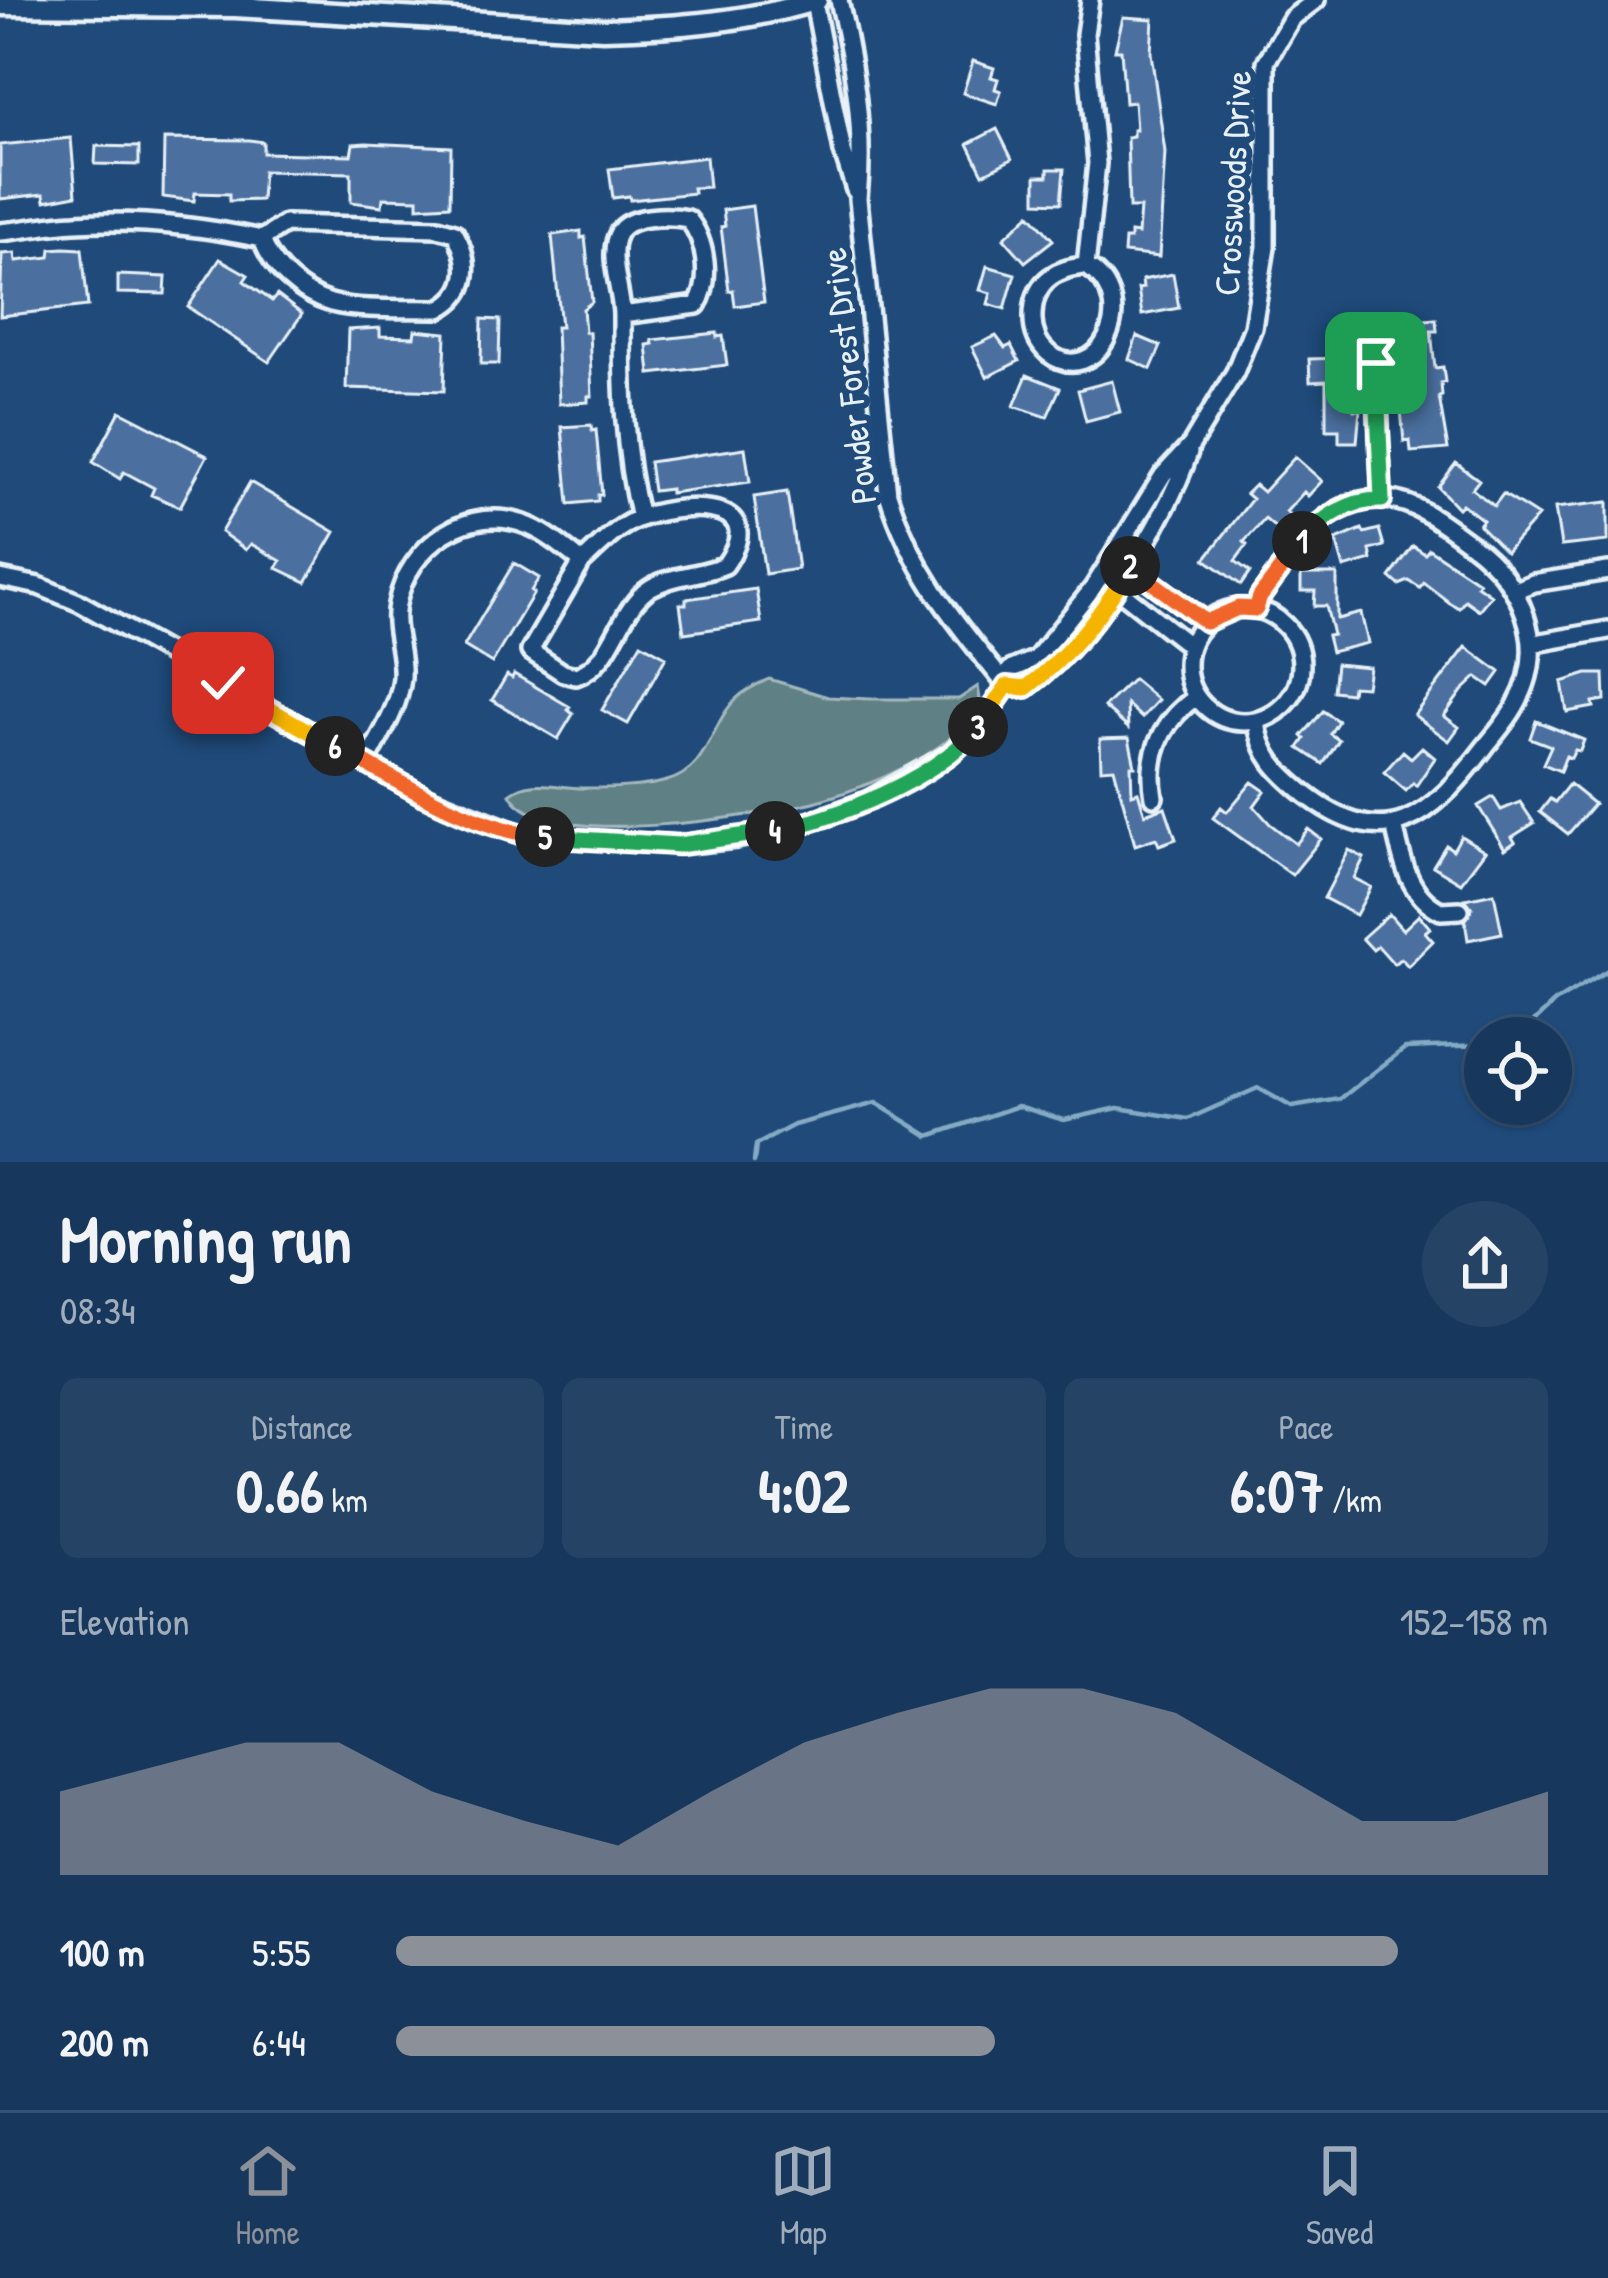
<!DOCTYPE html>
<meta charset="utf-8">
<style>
body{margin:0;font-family:"Patrick Hand",sans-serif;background:#244365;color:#f1f3f6;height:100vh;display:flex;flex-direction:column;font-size:45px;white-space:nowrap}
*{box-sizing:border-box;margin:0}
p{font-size:39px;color:#9eacbb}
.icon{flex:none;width:66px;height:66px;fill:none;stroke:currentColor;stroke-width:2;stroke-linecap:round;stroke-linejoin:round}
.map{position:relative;height:1162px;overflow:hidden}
.details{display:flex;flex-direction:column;background:#17385c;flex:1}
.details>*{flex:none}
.fabs{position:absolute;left:1464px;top:1017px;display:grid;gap:24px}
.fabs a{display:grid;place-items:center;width:108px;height:108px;border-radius:50%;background:#17385c;box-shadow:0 3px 9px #0004,0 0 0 3px #365272;font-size:60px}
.pin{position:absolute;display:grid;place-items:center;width:102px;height:102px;color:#fff;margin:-51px;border-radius:24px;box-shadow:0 6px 18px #0006}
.km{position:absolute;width:60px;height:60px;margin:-30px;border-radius:50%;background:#222;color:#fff;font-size:33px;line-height:60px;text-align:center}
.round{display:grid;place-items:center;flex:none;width:126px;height:126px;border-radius:63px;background:#244365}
.overview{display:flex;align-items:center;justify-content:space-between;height:204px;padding:0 60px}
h1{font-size:66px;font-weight:800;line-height:90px}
.metrics{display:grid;grid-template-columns:repeat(3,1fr);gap:18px;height:204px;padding:12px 60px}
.metrics div{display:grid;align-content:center;border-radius:18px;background:#244365;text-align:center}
.metrics b{font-size:60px;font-weight:800}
.metrics small{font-size:33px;font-weight:400}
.metrics p{font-size:33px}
.chart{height:336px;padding:24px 60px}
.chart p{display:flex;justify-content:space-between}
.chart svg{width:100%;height:216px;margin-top:12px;fill:#8c9099;opacity:.7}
ul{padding:0 60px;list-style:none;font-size:39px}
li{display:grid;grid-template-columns:192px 144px 1fr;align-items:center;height:90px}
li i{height:30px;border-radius:15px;background:#8c9099}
.tab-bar{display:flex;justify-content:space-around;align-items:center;height:168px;border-top:3px solid #365272;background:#17385c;font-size:33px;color:#9eacbb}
.tab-bar a{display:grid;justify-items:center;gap:6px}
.tab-bar .selected{color:#8c9099}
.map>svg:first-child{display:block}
.green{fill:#5f8084;stroke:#a4b8be;stroke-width:3}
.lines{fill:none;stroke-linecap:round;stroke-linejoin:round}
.stream{stroke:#85aac3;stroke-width:4.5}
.building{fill:#4c6f9f;stroke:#e8f1f8;stroke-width:3}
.minor-casing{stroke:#e8f1f8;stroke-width:24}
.tertiary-casing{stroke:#e8f1f8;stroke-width:27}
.minor{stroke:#1f4a7a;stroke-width:15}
.tertiary{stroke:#1f4a7a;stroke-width:18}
.split-1-casing{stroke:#fff;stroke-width:24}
.split-2-casing{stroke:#fff;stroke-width:24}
.split-3-casing{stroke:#fff;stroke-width:24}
.split-4-casing{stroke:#fff;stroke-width:24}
.split-5-casing{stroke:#fff;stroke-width:24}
.split-6-casing{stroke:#fff;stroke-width:24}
.split-7-casing{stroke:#fff;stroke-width:24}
.split-1{stroke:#22a559;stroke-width:15}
.split-2{stroke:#f0652b;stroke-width:15}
.split-3{stroke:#f5b400;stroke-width:15}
.split-4{stroke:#22a559;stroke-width:15}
.split-5{stroke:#22a559;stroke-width:15}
.split-6{stroke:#f0652b;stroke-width:15}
.split-7{stroke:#f5b400;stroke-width:15}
.labels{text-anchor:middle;stroke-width:12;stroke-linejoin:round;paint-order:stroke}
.street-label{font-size:36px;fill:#e8f1f8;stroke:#1f4a7a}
</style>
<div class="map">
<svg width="1608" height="1162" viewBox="0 0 1608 1162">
<rect width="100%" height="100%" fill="#1f4a7a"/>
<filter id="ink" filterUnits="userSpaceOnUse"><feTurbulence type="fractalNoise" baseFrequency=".00833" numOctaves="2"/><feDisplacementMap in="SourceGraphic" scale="24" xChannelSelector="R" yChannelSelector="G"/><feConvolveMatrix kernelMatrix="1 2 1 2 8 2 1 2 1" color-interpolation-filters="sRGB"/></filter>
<g filter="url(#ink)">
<path class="green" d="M769,679L828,697L870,699H959L978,686L981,706C946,755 872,786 814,802C758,816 541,853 510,794C531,777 558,788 582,788C608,788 642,788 667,781C710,769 710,723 737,698C746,689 758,684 769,679Z"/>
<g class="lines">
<path class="stream" d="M1517,1038L1555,1002L1608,970
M754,1162L756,1145L794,1125L876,1103L929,1136L1018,1106L1064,1120L1118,1108L1188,1119L1258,1088L1292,1107L1340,1099L1405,1048L1485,1045"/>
</g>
<path class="building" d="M1123,17L1153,19L1151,53L1165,152L1159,257L1124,253L1125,239H1130V233L1138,234L1140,208H1129L1127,137L1133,136V130H1136L1134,102L1125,103L1121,50H1115Z
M973,61L994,68L991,77L998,79L995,89L1001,91L997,104L963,93Z
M997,129L1012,159L983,174L968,144Z
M71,138L76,195L45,201L44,194L0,199V145Z
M164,139L250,140L263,142V153L351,155L353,144L366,143L451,147L450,205L418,207V199L383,198L382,206L351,202V173L263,171L261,200L229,201V194L195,193L194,201L163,197Z
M96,146L139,147V165L95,164Z
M706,157L709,187L693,188L694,193L630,200L629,196L613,198L609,169Z
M1048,169H1064L1061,203L1036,202V176H1048Z
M752,206L764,302L735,306L733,290L729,291L721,227L725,226L723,210Z
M1030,214L1053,240L1025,262L1004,238Z
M581,231V238L585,237L592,302L583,309L585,332H589L592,396H588V402L559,404L556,327H561L552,235Z
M64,248L82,249L88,306L0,316L2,254L15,253L16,261L50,257L51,249Z
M220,259L248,275L244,281L272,301L277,295L302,314L269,362L188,307Z
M987,266L1015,274L1005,309L988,304L991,293L980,290Z
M1173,274L1179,308L1142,315L1138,289L1143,288L1142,280Z
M118,275L166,277L165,294L118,293Z
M482,319L500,320L499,364H481Z
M1436,319L1437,331H1431L1435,368L1443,367L1445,382L1441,383L1442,396L1439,397L1448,449L1411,452L1410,441L1404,442L1401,410L1395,411L1394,395L1412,393L1411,357L1403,338L1387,340L1385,324Z
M380,328V336L414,337L415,330L446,333L444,391L346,388L348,330Z
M717,333V337L723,336L727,365L650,374L647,345L653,344L652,340Z
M996,336L1005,348L1011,345L1019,361L987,377L972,347Z
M1137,336L1161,346L1151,369L1129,359Z
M1344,358V367H1353L1354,410H1360L1357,442H1339V430H1326V381L1310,382L1309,359Z
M1027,375L1060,388L1047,417L1014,406Z
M1112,381L1120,412L1086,421L1078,390Z
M120,411L207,456L180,507L151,495L154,488L124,472L120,479L93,462Z
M591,425L592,431L596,430L602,495H598V501L569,504L562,427Z
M745,448L750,482L670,493V489L653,491L649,462Z
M1295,457L1322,481L1308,496L1304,492L1286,512L1291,517L1279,531L1265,519L1244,542L1247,545L1235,561L1250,572L1241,585L1205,559L1252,499L1246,494L1255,485L1263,492Z
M1456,463L1479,480L1472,489L1494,506L1503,494L1538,516L1506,552L1479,525L1483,520L1462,504L1458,508L1438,487Z
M250,482L335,532L306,582L277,568L281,561L251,544L246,550L221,532Z
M787,492L798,569L765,574L754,497Z
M1608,502V541L1561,546L1555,508Z
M1362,529L1364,533L1379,529L1384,546L1370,550L1372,560L1344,568L1336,540Z
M1413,546L1425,554L1429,549L1479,582L1477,585L1491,595L1479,610L1465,600L1459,608L1450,603L1424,583L1420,588L1409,581L1399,585L1390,577Z
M514,563L539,578L531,591L534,593L492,663L464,646Z
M1301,574H1337V619L1361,613L1368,643L1331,652L1327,636L1333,635L1326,606H1314L1315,591H1301Z
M756,589L761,622L684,633L680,604H686V599Z
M641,643L666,657L628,724L602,710Z
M1466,647L1500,672L1490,686L1477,677L1462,691L1444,716L1459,727L1449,741L1414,715Z
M1336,664L1369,667L1366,687L1352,686L1351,693L1333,691Z
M514,674L570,707L568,710L573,714L558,739L492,700L507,675L512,678Z
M1587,674H1604L1605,700L1593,702L1594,707L1567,712L1562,682Z
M1133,679L1158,700L1142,718L1127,704L1128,728L1104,707Z
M1323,711L1338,721L1330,734L1339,740L1323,764L1299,748L1305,739L1302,736Z
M1536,721L1584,740L1580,751L1575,750L1571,758L1566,756L1560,771L1543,764L1551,746L1530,738Z
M1129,738L1135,766H1131L1132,794L1138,792L1145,814L1165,807L1176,839L1159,845L1156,838L1135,845L1114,768L1101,769L1100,739Z
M1422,747L1435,758L1416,786L1413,783L1406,791L1384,772L1403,751L1411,758Z
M1252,782L1265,791L1254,806L1270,824L1296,844L1308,829L1321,839L1292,875L1213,818L1221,807L1227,812Z
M1569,784L1594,804L1568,834L1540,812L1550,799L1555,802Z
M1493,797L1501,810L1520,802L1534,823L1512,837L1515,842L1505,849L1478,806Z
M1461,836L1485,851L1461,883L1433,866L1446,845L1453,850Z
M1349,850L1364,858L1354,878L1371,887L1356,915L1324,898Z
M1494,893L1502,933L1468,940L1465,921L1472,908L1465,899Z
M1389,914L1403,930L1419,915L1430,928L1425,932L1433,941L1408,966L1401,958L1394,964L1378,946L1373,950L1362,938Z"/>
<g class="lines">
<defs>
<path id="minor" d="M839,0C854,67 865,130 858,199L888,494C913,573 956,623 1007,686
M814,2L843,152L855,190
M0,232C25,230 50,224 75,223C139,219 200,226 262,239L285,224L438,228L455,233C471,262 471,293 439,309C408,308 361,311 331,303C302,295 271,267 262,239
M1086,266C1144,301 1097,391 1048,353C1038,344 1033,333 1033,319C1032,284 1053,268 1086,266Z
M1086,266L1097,163L1085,34L1090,0
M622,315L697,305C712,281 706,240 688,219C670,215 629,215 619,232C606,253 622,292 622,315C622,384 623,450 640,518
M1376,363L1382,500
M1122,560L1206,622
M0,578L39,586L80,603L424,796L522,835L574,839L679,845L736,839L791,828L834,813L869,800L950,754L984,719L1007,686L1010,670L1036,659L1093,588L1163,475L1191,445L1235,372L1253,327L1266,247V62L1292,18L1316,0
M1112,585L1190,646
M1516,590L1533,583L1608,571
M1187 665a57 57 0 1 1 114 0a57 57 0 1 1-114 0Z
M1256,609L1260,597C1287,560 1316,509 1365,500C1407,492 1441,522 1471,544C1521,581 1550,644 1517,703C1509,719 1496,733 1485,747C1432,816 1387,858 1305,794C1279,773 1260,755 1257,721
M1531,644L1608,630
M1007,686L1026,687C1087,645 1167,523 1189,452
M366,763C380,736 399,708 402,678C404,653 392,628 397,604C408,546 469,501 529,526C548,534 566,549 582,562L530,651L563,673L576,676C614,664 617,609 650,588C673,574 701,576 725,565C774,495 673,503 635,520C614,529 599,547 582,562
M1154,797C1146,755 1161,722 1196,697
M1394,824C1401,857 1408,896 1441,911L1460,910"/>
<path id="tertiary" d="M0,5L235,7L603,29C675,27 748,22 817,0"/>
</defs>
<use href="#minor" class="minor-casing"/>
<use href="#tertiary" class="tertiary-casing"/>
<use href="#minor" class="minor"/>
<use href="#tertiary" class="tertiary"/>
</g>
</g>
<g class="lines" filter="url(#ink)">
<defs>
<path id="split-1" d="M1302,541C1322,517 1351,499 1382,500L1376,363"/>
<path id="split-2" d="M1130,566L1206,622L1238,608L1256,609L1260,597L1302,541"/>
<path id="split-3" d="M978,727L1007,686L1026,688C1068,657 1104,611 1130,566"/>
<path id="split-4" d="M775,831C837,818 938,778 978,727"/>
<path id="split-5" d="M545,837L679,845L775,831"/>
<path id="split-6" d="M335,746C396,780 475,831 545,837"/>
<path id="split-7" d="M223,683L335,746"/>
</defs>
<use href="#split-1" class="split-1-casing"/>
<use href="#split-2" class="split-2-casing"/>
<use href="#split-3" class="split-3-casing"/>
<use href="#split-4" class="split-4-casing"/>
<use href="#split-5" class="split-5-casing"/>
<use href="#split-6" class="split-6-casing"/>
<use href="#split-7" class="split-7-casing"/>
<use href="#split-1" class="split-1"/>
<use href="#split-2" class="split-2"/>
<use href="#split-3" class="split-3"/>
<use href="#split-4" class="split-4"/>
<use href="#split-5" class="split-5"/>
<use href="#split-6" class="split-6"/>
<use href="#split-7" class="split-7"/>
</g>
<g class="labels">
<g class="street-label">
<text transform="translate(1232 183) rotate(-87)" y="13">Crosswoods Drive</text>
<text transform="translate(848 376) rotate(-97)" y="13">Powder Forest Drive</text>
</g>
</g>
</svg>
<div class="fabs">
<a><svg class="icon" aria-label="locate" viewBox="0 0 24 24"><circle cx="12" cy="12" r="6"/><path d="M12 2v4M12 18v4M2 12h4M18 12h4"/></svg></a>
</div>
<div class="pin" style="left:1376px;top:363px;background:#1e9e55"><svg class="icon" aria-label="arrive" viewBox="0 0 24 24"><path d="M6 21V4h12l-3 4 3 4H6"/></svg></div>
<div class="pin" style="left:223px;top:683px;background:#d93025"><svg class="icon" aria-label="check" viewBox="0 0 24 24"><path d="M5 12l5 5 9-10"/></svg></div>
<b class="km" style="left:1302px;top:541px">1</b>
<b class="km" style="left:1130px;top:566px">2</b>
<b class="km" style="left:978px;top:727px">3</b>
<b class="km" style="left:775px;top:831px">4</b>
<b class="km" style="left:545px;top:837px">5</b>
<b class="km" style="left:335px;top:746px">6</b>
</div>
<section class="details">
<div class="overview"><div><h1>Morning run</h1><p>08:34</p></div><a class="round"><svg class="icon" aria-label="share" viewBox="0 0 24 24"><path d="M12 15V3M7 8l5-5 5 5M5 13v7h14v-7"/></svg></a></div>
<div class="metrics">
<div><p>Distance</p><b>0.66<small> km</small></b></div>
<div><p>Time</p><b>4:02</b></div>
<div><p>Pace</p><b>6:07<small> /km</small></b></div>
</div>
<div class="chart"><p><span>Elevation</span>152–158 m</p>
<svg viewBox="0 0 160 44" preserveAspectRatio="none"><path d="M0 44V27L10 22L20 17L30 17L40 27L50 33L60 38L70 27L80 17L90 11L100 6L110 6L120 11L130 22L140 33L150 33L160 27V44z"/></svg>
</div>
<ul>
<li><b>100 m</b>5:55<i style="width:87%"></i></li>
<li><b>200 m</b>6:44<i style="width:52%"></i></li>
</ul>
</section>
<nav class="tab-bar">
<a class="selected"><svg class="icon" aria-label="home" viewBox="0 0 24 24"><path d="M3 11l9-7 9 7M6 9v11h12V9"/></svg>Home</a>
<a><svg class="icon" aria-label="map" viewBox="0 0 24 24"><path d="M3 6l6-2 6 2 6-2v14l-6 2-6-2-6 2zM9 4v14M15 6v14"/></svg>Map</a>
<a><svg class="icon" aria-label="saved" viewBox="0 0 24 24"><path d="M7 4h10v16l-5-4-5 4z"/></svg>Saved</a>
</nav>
